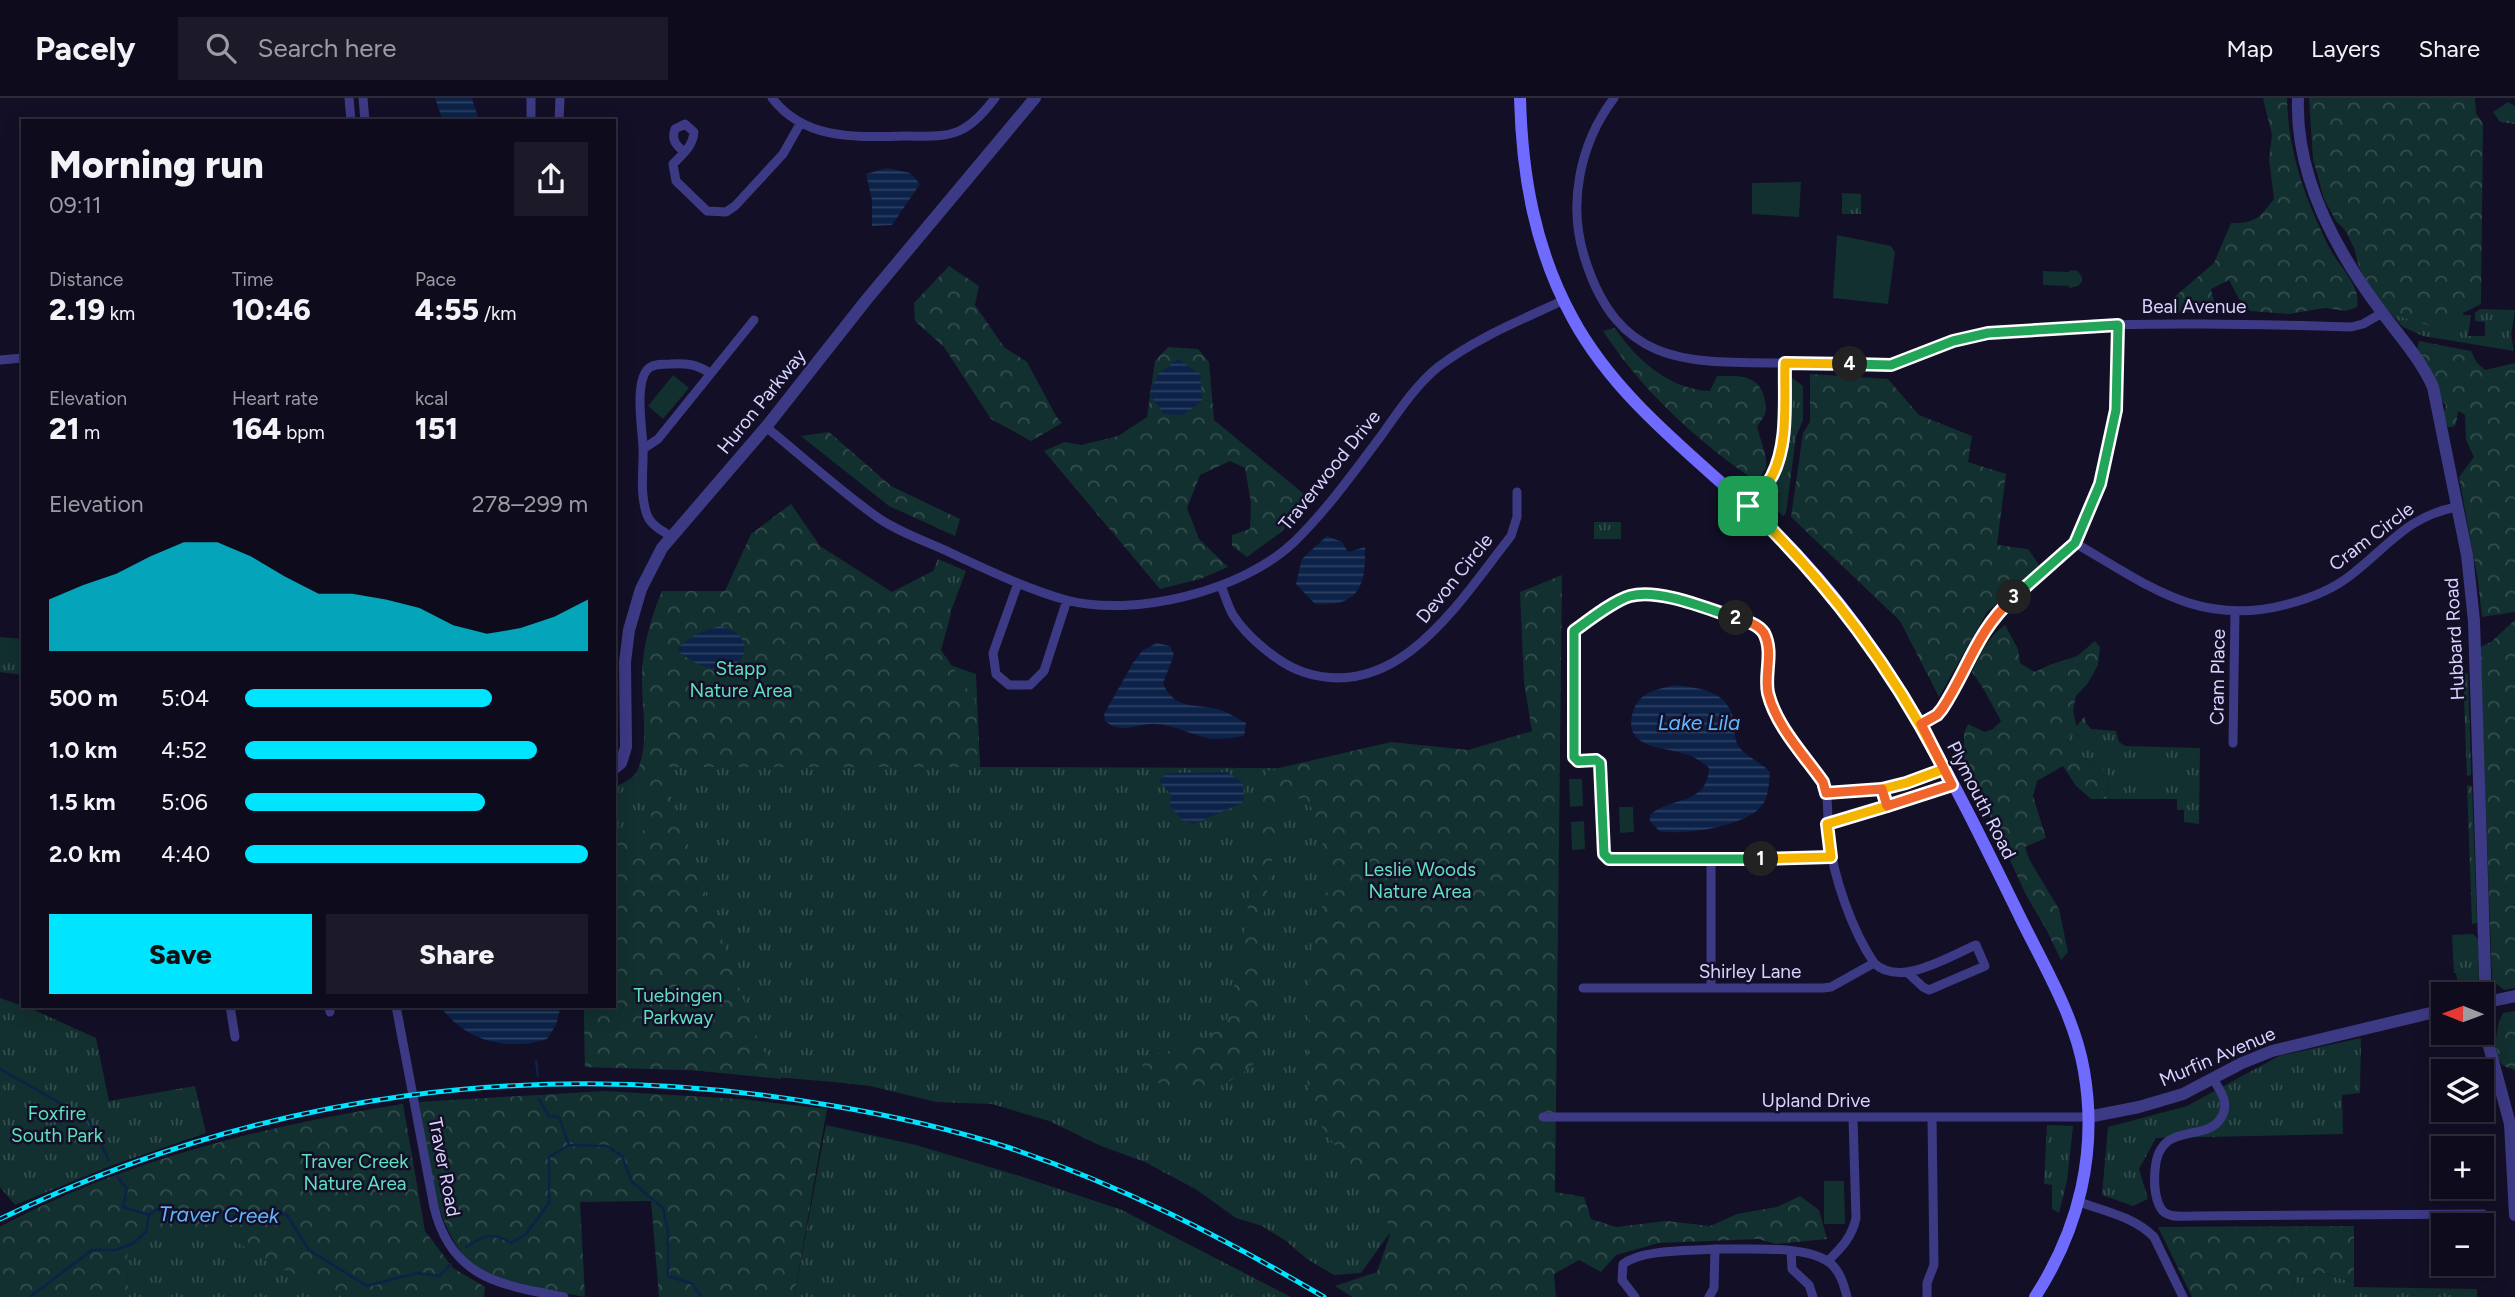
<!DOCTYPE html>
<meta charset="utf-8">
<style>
body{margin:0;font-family:Figtree,sans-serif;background:#1c1929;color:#f1f3f6;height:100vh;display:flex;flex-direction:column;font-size:26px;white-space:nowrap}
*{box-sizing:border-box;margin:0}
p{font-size:23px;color:#9b9ba3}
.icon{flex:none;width:38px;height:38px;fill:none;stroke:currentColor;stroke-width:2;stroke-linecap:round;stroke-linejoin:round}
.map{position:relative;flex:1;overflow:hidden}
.details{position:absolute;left:21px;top:21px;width:595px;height:889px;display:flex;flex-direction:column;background:#0e0b1c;border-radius:0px;box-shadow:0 4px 18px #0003,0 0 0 2px #2e2b3b}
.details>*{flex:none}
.needle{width:46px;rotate:271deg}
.controls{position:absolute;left:2431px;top:884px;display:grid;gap:14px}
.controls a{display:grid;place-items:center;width:63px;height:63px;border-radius:0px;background:#0e0b1c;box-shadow:0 4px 18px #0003,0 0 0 2px #2e2b3b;font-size:35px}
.pin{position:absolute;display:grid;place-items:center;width:60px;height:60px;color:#fff;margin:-30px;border-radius:14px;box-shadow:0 4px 10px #0006}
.km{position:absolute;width:35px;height:35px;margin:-18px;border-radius:50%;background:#222;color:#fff;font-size:19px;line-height:35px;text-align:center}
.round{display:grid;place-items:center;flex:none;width:74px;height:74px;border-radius:0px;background:#1c1929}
.summary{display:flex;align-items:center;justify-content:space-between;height:119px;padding:0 28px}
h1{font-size:38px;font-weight:800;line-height:52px}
.figures{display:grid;grid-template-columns:repeat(3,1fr);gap:10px;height:119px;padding:7px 28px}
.figures div{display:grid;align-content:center}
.figures b{font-size:30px;font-weight:800}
.figures small{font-size:19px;font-weight:400}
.figures p{font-size:19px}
.chart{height:196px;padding:14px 28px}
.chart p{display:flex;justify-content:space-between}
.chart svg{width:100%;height:126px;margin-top:7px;fill:#00e5ff;opacity:.7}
.primary-button{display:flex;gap:14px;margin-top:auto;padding:14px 28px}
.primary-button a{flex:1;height:80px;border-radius:0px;background:#00e5ff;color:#111;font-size:28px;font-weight:800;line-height:80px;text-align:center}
.primary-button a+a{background:#1c1929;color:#f1f3f6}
ul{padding:0 28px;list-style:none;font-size:23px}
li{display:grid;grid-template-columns:112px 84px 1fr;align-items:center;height:52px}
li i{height:18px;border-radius:9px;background:#00e5ff}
header{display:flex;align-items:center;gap:42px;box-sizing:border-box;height:98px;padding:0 35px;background:#0e0b1c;border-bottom:2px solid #2e2b3b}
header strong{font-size:33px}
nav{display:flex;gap:38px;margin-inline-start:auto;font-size:24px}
.search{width:490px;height:63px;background:#1c1929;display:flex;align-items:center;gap:18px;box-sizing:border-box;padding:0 24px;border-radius:0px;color:#9b9ba3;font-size:26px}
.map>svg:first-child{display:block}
.grass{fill:url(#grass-tufts)}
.forest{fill:url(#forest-crowns)}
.garden{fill:#12302f}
.water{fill:url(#water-rules)}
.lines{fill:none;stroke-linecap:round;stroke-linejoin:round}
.stream{stroke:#0c2248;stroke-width:2.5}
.minor{stroke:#3d3a85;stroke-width:9}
.tertiary{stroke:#3d3a85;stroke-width:12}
.secondary{stroke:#6f6bff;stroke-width:12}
.rail-casing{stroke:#00e5ff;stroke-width:5}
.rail{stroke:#130f26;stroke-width:2.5;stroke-dasharray:8;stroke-linecap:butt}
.split-1-casing{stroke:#fff;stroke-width:14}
.split-2-casing{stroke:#fff;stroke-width:14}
.split-3-casing{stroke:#fff;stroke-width:14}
.split-4-casing{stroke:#fff;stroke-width:14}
.split-5-casing{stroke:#fff;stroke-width:14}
.split-1{stroke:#f5b400;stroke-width:9}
.split-2{stroke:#22a559;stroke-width:9}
.split-3{stroke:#f0652b;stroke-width:9}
.split-4{stroke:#22a559;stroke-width:9}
.split-5{stroke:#f5b400;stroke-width:9}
.labels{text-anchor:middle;stroke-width:5;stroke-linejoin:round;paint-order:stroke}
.street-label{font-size:19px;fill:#d9d4ff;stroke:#130f26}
.park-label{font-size:19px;fill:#5fe0c0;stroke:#130f26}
.water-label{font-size:21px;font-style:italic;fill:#62b6ff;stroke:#130f26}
</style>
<header>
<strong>Pacely</strong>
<div class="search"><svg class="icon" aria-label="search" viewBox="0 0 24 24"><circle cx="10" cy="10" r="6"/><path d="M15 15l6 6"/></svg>Search here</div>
<nav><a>Map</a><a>Layers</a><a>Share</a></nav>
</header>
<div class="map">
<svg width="2515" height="1199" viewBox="0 0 2515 1199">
<defs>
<pattern id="grass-tufts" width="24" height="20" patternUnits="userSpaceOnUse" patternTransform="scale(1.75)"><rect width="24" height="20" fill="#12302f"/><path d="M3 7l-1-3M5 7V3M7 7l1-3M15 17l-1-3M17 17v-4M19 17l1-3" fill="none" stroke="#344d4e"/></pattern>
<pattern id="forest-crowns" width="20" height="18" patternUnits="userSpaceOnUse" patternTransform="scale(1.75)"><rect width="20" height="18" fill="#12302f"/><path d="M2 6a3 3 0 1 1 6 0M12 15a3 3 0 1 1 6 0" fill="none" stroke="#344d4e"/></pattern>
<pattern id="water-rules" width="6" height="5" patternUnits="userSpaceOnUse" patternTransform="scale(1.75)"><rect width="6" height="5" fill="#0c2248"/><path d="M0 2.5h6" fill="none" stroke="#2f4163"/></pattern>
</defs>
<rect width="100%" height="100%" fill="#130f26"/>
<path class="grass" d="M2508,4L2515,8V26L2500,24L2493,14Z
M1842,95L1861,96V116H1842Z
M2480,211L2515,212L2511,237L2514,253L2423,238L2403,229L2391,216L2471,217L2468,238H2485V224L2475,223V215Z
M1791,279L1803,288V322L1796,339L1786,415L1783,418L1764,399L1778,378L1785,360Z
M1594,424H1621V441H1594Z
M938,461L966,473L933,561L976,576L980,669L1306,670L1531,1199L1389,1136L1361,1175L1334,1177L1307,1161L1286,1143L1262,1128L1236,1120L1197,1092L1145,1064L1101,1048L1049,1023L992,1006L936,1004L870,988L834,984L691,972L585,969L584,908H614V689C625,685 634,680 639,670C650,646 642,604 642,577C643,548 651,520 662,493L824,494L908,537Z
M0,539L23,541V577L0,574Z
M2463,574L2468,576L2471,670V677L2467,678Z
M2085,618L2086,625L2091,631L2116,633L2119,644L2125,648L2200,650L2199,726L2184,724V712H2177V701H2106C2117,663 2095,672 2077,654C2073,651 2070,644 2067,639Z
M2467,687L2472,688L2477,825L2472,826Z
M2473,836L2478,841L2479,890L2476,896H2460L2456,875H2454L2452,837Z
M0,900L34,912L96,940L109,1003L195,988L206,1035L113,1067L15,1107L0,1089Z
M2361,940L2360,995L2342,997L2343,1036L2156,1040L2139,1071L2148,1101L2133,1108L2102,1097L2108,1029L2187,1008L2279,958Z
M403,1006L223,1134L289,1173L343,1199H128L126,1134L0,1129C126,1063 264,1029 403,1006Z
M826,1027L916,1047L1020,1078L1122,1112L1291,1199H794Z
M2047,1027L2073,1028L2067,1083L2059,1115L2052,1111V1087L2044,1086Z
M2324,1175L2354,1185V1189L2477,1191V1199H2290L2297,1179Z"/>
<path class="forest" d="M2263,0H2287C2288,55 2306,103 2330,151C2339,168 2362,189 2357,209L2346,213L2325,210L2288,216L2250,213L2239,201L2229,182L2211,191L2215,208C2201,213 2183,218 2169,211L2172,201L2214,165L2231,125C2256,125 2259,120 2274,101L2269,61L2272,37Z
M2309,0H2475L2476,15L2483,26L2481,206L2463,215V217L2451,218L2447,227L2434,229L2391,216L2377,202L2359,169L2354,150L2345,132L2336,123L2324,101L2313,61Z
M949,168L979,188L975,207L1004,249L1027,264L1056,318L1062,325L1031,343L991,321L944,249L915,223L914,205Z
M1615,230C1636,262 1671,292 1710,293L1717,278C1741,278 1760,276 1765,303C1768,315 1764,319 1757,328C1759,339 1768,358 1766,368C1765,373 1759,379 1757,384C1697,343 1643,294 1603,233Z
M2419,243L2471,253L2477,265L2485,272L2515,265V514L2482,519L2478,483L2459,379L2474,359L2466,342L2465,317L2458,313L2456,326L2453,329H2448L2443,317L2446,307L2440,301L2429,268L2417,252Z
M1168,249L1198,251L1209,264L1214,322L1310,401L1280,435L1247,459L1232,448V437L1250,431L1251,405L1245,370L1230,363L1200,377L1187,410L1199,441L1228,469L1200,481L1160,491L1044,353L1065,344L1081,347L1118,338L1147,319L1155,263Z
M1810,276L1888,281L1919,317L1972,338L1968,364L2006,376L1997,447L2028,451L2040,468L1987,514L1939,599L1900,523L1791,419L1803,335L1810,324Z
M829,334L891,388L960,421L955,438L889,408L801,338Z
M791,406L820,448L892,494L941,469L951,516L941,552L975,602L980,669H660L759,945L782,981L691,972L585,969L584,908H614V731C630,739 641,738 652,724L648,696L635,677C651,649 641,609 642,577C643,547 651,520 662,493H725L751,436Z
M1562,477L1555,1094L1584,1099L1591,1121L1616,1129L1666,1123L1710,1128L1737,1116L1777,1109L1800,1098L1819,1112L1827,1141L1776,1146L1758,1141L1659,1145L1616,1157L1601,1174L1579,1162L1554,1176L1556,1199H1352L1335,1188L1377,1174L1391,1134L1385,1117L1312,1015L1307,982L1312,832L1329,793L1320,728L1306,699L1281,705L1261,834L1263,921L1256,964C1218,997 1188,1004 1143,976L1142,959L1199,946L1226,925L1238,872L1261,727L1266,673L1391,644L1468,652L1532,633L1524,585L1520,494Z
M2515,522V890L2504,892L2492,882L2480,549L2491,544Z
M2005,527L2018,551L2020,565L2035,574L2049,567L2077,558L2095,543L2100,549L2098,567L2088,585L2076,598L2073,612L2077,630L2067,639C2070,644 2073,651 2077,654C2095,672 2117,663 2106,701H2091L2076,688L2063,668L2037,683L2033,698L2046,740L2025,749L2030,763L2059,811L2068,854L2061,862L2046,831L2026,797L1964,662V635L1968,626L1985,634L1993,631L2001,623L1983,590L1972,574C1980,555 1988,539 2005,527Z
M2515,913V972C2511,970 2507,970 2504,968C2491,959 2496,927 2503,915Z
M605,993L741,1001L827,1011L794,1199H659L651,1103L580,1104L585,1199C549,1192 506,1189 475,1170C469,1166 465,1159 461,1154C430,1111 428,1054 419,1004Z
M403,1006L425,1133L453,1170L485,1189L484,1199H343L268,1164L221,1134H127L128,1199H0V1129C125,1062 264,1028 403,1006Z
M2354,1128V1185L2324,1175L2297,1179L2290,1199H2192L2158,1129Z"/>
<path class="garden" d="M1801,84L1799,119L1752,116V85Z
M1837,137L1891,148L1895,154L1888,206L1833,200Z
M2070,172L2078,173L2082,179V184L2078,188L2069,190V188L2043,187V173L2069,174Z
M673,277L689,290L663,321L648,308Z
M2122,667L2165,668L2168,674L2164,680L2122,679L2119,673Z
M1569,681H1582L1583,708L1570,709Z
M1619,709H1633L1634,734L1620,735Z
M1584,723L1585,751L1572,752L1571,724Z
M1824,1083H1844L1845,1126H1824Z"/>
<path class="water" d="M435,0H472L479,23H443Z
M887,70L910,75L920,86L892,127L872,128V102L866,76Z
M1178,261L1200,276L1202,303L1183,317L1164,316L1149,296L1158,276Z
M1327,438L1342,444L1348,454L1365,449C1366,488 1359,509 1315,506L1296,486L1302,461Z
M720,528C762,539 745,577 709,570C699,568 689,561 680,555L678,549L698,535Z
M1157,545L1170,548L1174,557L1163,585C1174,613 1197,605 1221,612C1230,615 1238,621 1246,625L1244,638C1235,640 1225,641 1216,641C1195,640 1174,625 1152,626C1134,627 1120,636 1105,623L1104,616L1133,565L1143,552Z
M1674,587C1699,590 1729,592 1734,624C1735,633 1734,643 1740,650C1748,660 1761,664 1770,674C1769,684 1769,697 1763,706C1749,728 1683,738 1659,733L1650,723V717C1671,698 1707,708 1709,670C1704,666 1698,661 1691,658C1669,648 1624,653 1632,617C1638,594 1653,593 1674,587Z
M1227,674L1243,685L1244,699L1242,705L1194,726L1182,722L1170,708L1171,697L1159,683L1167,675Z
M440,908H561L556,927L547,941C508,954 464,943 440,908Z"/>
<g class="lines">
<path class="stream" d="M536,963L538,978
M0,971L88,1021L109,1062
M539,1001L549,1018L559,1019L569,1047
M117,1078L127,1091L123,1109L149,1117
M466,1149C483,1138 493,1133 511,1145L526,1136L549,1105V1059L569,1047L607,1048L622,1058L632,1084L663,1110L668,1134V1178L693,1186L701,1199
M30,1199L92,1152H116L133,1145L146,1134L149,1117L156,1111L174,1120L286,1116L309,1152L367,1188L417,1175L439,1178L451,1166"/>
<path class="minor" d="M349,0L351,23
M363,0L365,23
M772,0C805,43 857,39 906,38C923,38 943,40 959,33C974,26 985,13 995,0
M1614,0C1580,45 1567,106 1585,161C1620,272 1692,264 1790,265C1813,265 1836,266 1858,266C1869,266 1880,268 1890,267C1907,265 1936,248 1955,243C1987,233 2021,231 2054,229C2153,224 2252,226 2351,229L2363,226L2382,215
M531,23V0
M559,23L560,0
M684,54C676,47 671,42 675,31L685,26L694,34C693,48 683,56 673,66L676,83L707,113L726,114L735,108L783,56L800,26
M0,262L23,260
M766,329C803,359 839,392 877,419C899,435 929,444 953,456C990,473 1027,491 1066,502C1134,520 1243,493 1294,444C1326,413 1354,374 1381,338C1398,314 1415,288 1438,269C1476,240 1521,222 1564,202
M643,351L658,341L754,222
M1748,408C1756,399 1766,389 1772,378C1789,345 1784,301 1785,265
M671,438C662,433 651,427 647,417C639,395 644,371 643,348C642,330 634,282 649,270C654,266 663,266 670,266C686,265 696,266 710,275
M2075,445C2148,487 2199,530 2288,506C2311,500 2332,492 2351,477C2389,448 2407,418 2457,409
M1018,485L993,555L996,576L1009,587H1030L1044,573L1067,502
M1221,488C1225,497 1228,509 1233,517C1247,539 1279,566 1303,574C1399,606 1460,502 1511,438L1517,419V394
M1921,627L1937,617L1942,611L1969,558L1986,531L2006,507L2075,445L2086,422L2100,386L2113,331L2117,289L2118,227
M2233,645L2235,514
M1826,695C1868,692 1906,688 1944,671
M1827,726L1952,687
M1831,759L1606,760L1604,756L1600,665L1596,662L1578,663L1574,659V533C1588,523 1618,499 1634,498C1654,495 1754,518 1764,535C1775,555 1763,578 1769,598C1777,624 1795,645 1810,666C1815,673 1822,680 1825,688C1829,701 1827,727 1829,741C1834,781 1852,832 1874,865
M1583,890H1823L1831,889L1874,865C1900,890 1947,859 1976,847L1985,868L1929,892L1923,889L1908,875
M1711,890V761
M230,908L235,939
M329,908L330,914
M396,908L434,1109C451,1180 500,1187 564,1199
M2213,981C2221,993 2230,1006 2221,1020C2205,1046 2159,1021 2155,1072C2154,1085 2154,1097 2160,1109C2166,1121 2182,1118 2194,1118L2483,1116
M1543,1019H2088
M2079,1104C2105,1113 2134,1119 2154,1139L2183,1199
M1715,1151C1745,1152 1806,1146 1830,1165C1840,1173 1844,1187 1847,1199
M1791,1153L1792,1171L1809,1187L1813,1199
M1828,1163C1842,1149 1852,1139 1856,1120L1853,1020
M1635,1199L1622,1182L1623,1166C1643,1151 1690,1153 1715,1151L1714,1190L1709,1199
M1927,1199V1185L1934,1167L1932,1020"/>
<path class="tertiary" d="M2298,0C2295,77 2336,153 2381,213C2400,239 2420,260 2433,289L2467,457L2474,523L2487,941L2510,1026L2515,1117
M615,670L621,665L626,649L625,564L629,532L641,491L662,450L766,329L867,201L1035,0
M2482,905L2515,898
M2088,1019L2139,1009L2183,996L2242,965L2272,953L2443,912"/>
<path class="secondary" d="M1520,0C1522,78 1535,152 1573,221C1627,320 1729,381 1803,463C1898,566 1959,695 2020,819C2044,868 2075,919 2084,973C2098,1054 2079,1131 2035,1199"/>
<defs>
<path id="rail" d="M0,1121C261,995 542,957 828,1007C889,1017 951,1031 1010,1050C1121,1087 1224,1140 1324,1199"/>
</defs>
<use href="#rail" class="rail-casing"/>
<use href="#rail" class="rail"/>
</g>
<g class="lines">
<defs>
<path id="split-1" d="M1748,408C1830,487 1892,570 1944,671L1906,685L1882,691L1887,708L1827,726L1831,759L1761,761"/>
<path id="split-2" d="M1736,520C1708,511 1659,490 1630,498C1613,503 1589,522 1574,533V659L1578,663L1596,662L1600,665L1604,756L1609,761H1761"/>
<path id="split-3" d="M1736,520C1746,523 1758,526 1764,535C1774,554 1764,576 1768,595C1776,628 1804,657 1823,684L1826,695L1882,691L1887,708L1952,687L1921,626L1937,617L1942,611C1969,570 1975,535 2014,499"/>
<path id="split-4" d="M1850,266L1891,267L1953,243L1988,235L2118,227L2116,312L2100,386L2075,445L2014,499"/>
<path id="split-5" d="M1748,408C1756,399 1766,389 1772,378C1789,345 1784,302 1785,265L1850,266"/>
</defs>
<use href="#split-1" class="split-1-casing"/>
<use href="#split-2" class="split-2-casing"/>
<use href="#split-3" class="split-3-casing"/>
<use href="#split-4" class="split-4-casing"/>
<use href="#split-5" class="split-5-casing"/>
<use href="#split-1" class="split-1"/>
<use href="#split-2" class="split-2"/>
<use href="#split-3" class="split-3"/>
<use href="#split-4" class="split-4"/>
<use href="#split-5" class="split-5"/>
</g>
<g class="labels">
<g class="street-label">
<text x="2194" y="215">Beal Avenue</text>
<text transform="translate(761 303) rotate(-51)" y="7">Huron Parkway</text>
<text transform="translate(1329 372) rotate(-51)" y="7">Traverwood Drive</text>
<text transform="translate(2371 438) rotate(-37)" y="7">Cram Circle</text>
<text transform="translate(1454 480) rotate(-51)" y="7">Devon Circle</text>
<text transform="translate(2454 541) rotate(-93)" y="7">Hubbard Road</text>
<text transform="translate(2217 579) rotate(-89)" y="7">Cram Place</text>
<text transform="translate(1982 702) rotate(63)" y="7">Plymouth Road</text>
<text x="1750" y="880">Shirley Lane</text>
<text transform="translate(2217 958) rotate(-23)" y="7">Murfin Avenue</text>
<text x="1816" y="1009">Upland Drive</text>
<text transform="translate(445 1069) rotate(79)" y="7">Traver Road</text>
</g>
<g class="park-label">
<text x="741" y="577">Stapp<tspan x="741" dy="22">Nature Area</tspan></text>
<text x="1420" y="778">Leslie Woods<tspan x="1420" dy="22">Nature Area</tspan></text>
<text x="678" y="904">Tuebingen<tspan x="678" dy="22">Parkway</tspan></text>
<text x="57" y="1022">Foxfire<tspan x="57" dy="22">South Park</tspan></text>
<text x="355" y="1070">Traver Creek<tspan x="355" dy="22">Nature Area</tspan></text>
</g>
<g class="water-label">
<text x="1699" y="632">Lake Lila</text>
<text transform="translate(219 1117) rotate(1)" y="7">Traver Creek</text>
</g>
</g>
</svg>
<div class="controls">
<a><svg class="needle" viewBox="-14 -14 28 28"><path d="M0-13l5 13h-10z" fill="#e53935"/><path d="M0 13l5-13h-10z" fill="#9b9ba3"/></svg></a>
<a><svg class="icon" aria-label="layers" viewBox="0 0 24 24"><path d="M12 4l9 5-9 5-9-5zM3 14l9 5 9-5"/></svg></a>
<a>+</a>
<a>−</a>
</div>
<div class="pin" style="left:1748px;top:408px;background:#1e9e55"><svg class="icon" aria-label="arrive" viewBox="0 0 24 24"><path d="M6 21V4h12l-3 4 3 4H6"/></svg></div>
<b class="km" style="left:1761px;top:761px">1</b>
<b class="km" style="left:1736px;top:520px">2</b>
<b class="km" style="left:2014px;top:499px">3</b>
<b class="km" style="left:1850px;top:266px">4</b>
<section class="details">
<div class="summary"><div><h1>Morning run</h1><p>09:11</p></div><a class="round"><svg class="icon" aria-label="share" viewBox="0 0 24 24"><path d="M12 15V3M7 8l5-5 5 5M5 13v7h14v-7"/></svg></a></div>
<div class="figures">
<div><p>Distance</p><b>2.19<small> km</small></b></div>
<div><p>Time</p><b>10:46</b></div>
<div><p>Pace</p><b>4:55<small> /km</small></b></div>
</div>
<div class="figures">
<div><p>Elevation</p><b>21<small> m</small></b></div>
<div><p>Heart rate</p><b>164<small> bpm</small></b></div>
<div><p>kcal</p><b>151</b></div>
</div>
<div class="chart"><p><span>Elevation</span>278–299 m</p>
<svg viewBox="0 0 160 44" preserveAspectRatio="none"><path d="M0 44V26L10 21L20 17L30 11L40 6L50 6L60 11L70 18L80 24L90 24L100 26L110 29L120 35L130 38L140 36L150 32L160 26V44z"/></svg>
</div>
<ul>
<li><b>500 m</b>5:04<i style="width:72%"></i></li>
<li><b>1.0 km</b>4:52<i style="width:85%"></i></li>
<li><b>1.5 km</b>5:06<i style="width:70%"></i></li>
<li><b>2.0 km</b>4:40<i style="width:100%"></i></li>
</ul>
<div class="primary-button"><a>Save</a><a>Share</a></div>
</section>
</div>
